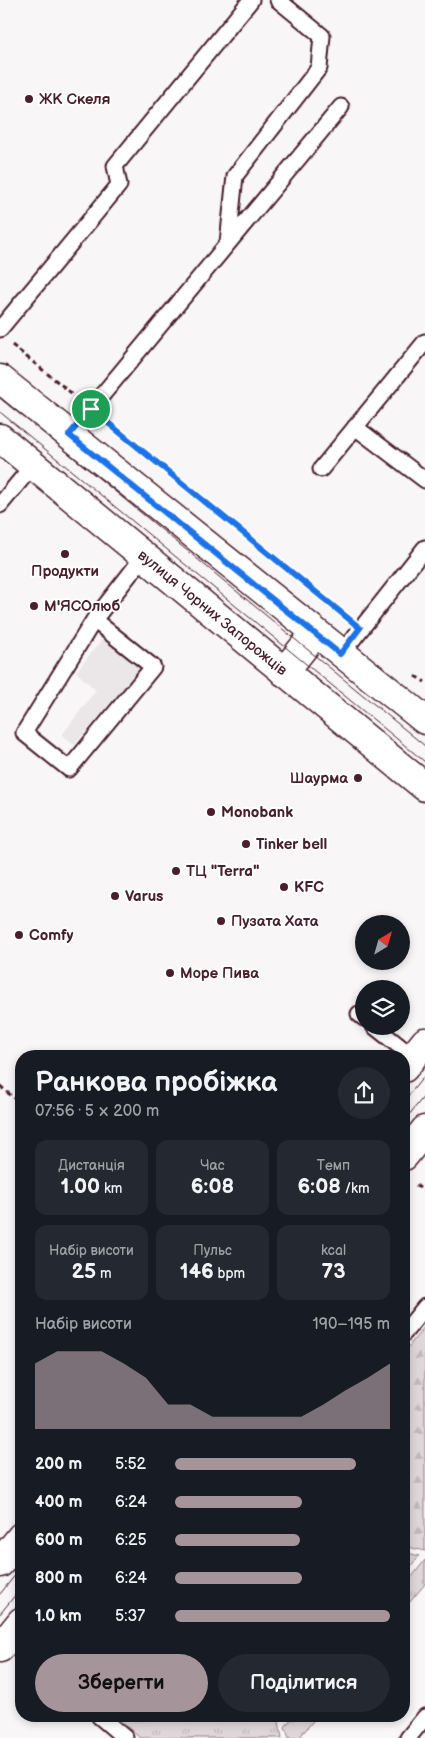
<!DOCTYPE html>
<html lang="uk">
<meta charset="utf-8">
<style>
body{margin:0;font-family:"Balsamiq Sans",sans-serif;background:#242831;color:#f1f3f6;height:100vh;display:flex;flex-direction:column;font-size:19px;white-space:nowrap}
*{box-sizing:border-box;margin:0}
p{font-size:16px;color:#9ea1a6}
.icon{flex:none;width:28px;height:28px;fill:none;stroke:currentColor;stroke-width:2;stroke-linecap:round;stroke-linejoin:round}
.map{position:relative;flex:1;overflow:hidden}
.drawer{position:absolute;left:15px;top:1050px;width:395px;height:672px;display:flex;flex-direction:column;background:#171b24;border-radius:20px;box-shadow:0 2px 8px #0003}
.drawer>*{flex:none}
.needle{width:32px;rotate:37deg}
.tools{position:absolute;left:355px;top:915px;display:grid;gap:10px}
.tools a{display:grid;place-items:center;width:55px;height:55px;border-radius:50%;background:#171b24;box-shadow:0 2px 8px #0003;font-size:25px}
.pin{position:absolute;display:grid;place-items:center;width:42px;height:42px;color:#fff;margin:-21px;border:2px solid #fff;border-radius:50%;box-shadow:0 1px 5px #0007}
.round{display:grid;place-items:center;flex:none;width:52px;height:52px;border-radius:26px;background:#242831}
.summary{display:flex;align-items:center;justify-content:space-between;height:85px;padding:0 20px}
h1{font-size:28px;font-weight:600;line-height:38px}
.figures{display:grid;grid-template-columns:repeat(3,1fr);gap:8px;height:85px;padding:5px 20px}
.figures div{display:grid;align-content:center;border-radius:12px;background:#242831;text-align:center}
.figures b{font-size:21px;font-weight:600}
.figures small{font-size:14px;font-weight:400}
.figures p{font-size:14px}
.chart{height:140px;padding:10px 20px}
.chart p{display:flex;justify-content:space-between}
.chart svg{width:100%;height:90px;margin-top:5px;fill:#a6949b;opacity:.7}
.primary-button{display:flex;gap:10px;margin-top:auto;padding:10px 20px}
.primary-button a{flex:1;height:58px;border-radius:30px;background:#a6949b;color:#111;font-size:20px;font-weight:600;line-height:58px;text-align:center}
.primary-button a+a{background:#242831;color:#f1f3f6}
ul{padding:0 20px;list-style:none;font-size:16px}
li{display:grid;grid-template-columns:80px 60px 1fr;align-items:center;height:38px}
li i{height:12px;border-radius:6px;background:#a6949b}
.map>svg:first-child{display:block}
.built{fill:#ebe6e8}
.grass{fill:url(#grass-tufts);stroke:#947a82}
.forest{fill:url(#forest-firs);stroke:#947a82}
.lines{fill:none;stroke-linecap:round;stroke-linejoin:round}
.lane-casing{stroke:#4a1f2b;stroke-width:19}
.secondary-casing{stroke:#4a1f2b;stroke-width:31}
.path{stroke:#4a1f2b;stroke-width:3;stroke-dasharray:5 4;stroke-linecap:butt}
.lane{stroke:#fff;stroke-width:15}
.secondary{stroke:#fff;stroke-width:28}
.tram{stroke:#4a1f2b;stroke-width:1}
.route-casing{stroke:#fff;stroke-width:10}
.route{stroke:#1a73e8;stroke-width:6}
.poi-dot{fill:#4a1f2b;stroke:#fff;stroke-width:2}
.labels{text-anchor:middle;stroke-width:4;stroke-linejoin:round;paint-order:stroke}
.poi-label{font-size:15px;font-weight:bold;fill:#4a1f2b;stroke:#fff;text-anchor:start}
.street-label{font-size:15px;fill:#4a1f2b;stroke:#fff}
</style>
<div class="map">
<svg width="425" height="1738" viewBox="0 0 425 1738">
<defs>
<pattern id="grass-tufts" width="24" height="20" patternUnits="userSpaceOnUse" patternTransform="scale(1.25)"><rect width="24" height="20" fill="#ded6d9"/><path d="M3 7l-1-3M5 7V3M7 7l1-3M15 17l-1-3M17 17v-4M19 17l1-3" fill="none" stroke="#c0b7ba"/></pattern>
<pattern id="forest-firs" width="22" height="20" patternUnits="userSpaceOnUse" patternTransform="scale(1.25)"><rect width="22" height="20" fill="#ded6d9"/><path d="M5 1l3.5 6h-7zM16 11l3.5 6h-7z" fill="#c0b7ba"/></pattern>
</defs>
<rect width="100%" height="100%" fill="#f8f6f7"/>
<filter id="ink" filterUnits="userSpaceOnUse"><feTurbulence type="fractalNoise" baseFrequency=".02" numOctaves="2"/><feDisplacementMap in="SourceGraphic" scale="10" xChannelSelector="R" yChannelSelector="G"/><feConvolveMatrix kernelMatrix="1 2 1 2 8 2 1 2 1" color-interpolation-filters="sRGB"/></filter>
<g filter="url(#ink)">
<path class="built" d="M104,637L142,668L74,745L62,735L96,690L76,672Z"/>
<path class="grass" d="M404,1552L419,1556L404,1574Z
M425,1560V1584L404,1609V1587Z
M115,1716H278L282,1738H140Z
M293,1716H317L299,1738H289L285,1727Z"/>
<path class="forest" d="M425,1326V1551L404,1546V1352Z"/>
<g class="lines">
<defs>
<path id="lane" d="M228,243L235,176L319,68L322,36L278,0
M0,329L119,185L115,166L251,0
M355,427L425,480
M69,435L341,107
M321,469L425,342
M0,505L33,465
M94,620L153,667L69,769L24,733L94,620L144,556
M341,654L425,548
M359,1014L364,1018
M374,1026L413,1057
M404,1333L425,1307
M99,1716L125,1738
M408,1738L425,1717"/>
<g id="secondary">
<path d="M0,379L425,720"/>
<path id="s1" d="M0,438L425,787"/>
<path d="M284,672L315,633"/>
<path d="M404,1068L425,1042"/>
<path d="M404,1156L425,1130"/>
<path d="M0,1563L21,1537"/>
<path d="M0,1648L21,1622"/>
</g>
</defs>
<use href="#lane" class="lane-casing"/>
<use href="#secondary" class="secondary-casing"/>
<path class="path" d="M12,345L75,396
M107,422L346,617
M415,676L425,682
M0,1086L21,1104
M416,1185L425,1192"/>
<use href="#lane" class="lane"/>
<use href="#secondary" class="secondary"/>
<path class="tram" d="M0,397L425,746
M0,412L425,762
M404,1101L425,1075
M404,1121L425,1095
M0,1594L21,1568
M0,1614L21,1588"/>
</g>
</g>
<g class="lines" filter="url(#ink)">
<defs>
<path id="route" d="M91,409L360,628L340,654L69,435Z"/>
</defs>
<use href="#route" class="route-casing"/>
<use href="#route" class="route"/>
</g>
<g class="poi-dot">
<circle cx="29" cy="99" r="5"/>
<circle cx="65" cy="554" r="5"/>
<circle cx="34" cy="606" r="5"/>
<circle cx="358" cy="778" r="5"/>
<circle cx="211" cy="812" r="5"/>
<circle cx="246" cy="844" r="5"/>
<circle cx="176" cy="871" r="5"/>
<circle cx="284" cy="887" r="5"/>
<circle cx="115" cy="896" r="5"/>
<circle cx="221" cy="921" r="5"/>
<circle cx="19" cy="935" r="5"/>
<circle cx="170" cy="973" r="5"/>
</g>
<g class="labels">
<g class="poi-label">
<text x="39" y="104">ЖК Скеля</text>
<text x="65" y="576" text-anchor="middle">Продукти</text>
<text x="44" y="611">М'ЯСОлюб</text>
<text x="348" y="783" text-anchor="end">Шаурма</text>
<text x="221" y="817">Monobank</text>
<text x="256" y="849">Tinker bell</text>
<text x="186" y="876">ТЦ "Terra"</text>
<text x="294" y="892">KFC</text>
<text x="125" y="901">Varus</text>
<text x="231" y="926">Пузата Хата</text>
<text x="29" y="940">Comfy</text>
<text x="180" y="978">Море Пива</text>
</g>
<g class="street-label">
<text dy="5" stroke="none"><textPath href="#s1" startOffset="275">вулиця Чорних Запорожців</textPath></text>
</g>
</g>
</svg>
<div class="tools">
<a><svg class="needle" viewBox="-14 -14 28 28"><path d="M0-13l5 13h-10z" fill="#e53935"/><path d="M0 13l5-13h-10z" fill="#9ea1a6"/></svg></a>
<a><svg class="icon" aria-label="layers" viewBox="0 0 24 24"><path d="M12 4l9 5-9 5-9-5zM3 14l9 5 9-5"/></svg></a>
</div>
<div class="pin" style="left:91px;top:409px;background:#1e9e55"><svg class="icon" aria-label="arrive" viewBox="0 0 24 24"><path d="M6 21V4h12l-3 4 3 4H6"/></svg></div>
<section class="drawer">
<div class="summary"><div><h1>Ранкова пробіжка</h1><p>07:56 · 5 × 200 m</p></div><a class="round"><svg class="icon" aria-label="share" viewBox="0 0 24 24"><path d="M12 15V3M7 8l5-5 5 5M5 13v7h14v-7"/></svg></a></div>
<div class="figures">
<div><p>Дистанція</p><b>1.00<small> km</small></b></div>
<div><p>Час</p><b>6:08</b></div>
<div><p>Темп</p><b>6:08<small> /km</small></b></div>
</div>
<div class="figures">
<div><p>Набір висоти</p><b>25<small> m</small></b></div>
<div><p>Пульс</p><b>146<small> bpm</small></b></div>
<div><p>kcal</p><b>73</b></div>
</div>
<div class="chart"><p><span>Набір висоти</span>190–195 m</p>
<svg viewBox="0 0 160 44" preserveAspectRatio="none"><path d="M0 44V12L10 6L20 6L30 6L40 12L50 19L60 32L70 32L80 38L90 38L100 38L110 38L120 38L130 32L140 25L150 19L160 12V44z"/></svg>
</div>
<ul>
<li><b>200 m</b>5:52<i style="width:84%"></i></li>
<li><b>400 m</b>6:24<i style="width:59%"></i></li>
<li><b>600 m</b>6:25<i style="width:58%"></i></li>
<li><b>800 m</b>6:24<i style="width:59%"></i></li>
<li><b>1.0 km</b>5:37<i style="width:100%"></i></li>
</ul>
<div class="primary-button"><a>Зберегти</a><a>Поділитися</a></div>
</section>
</div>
